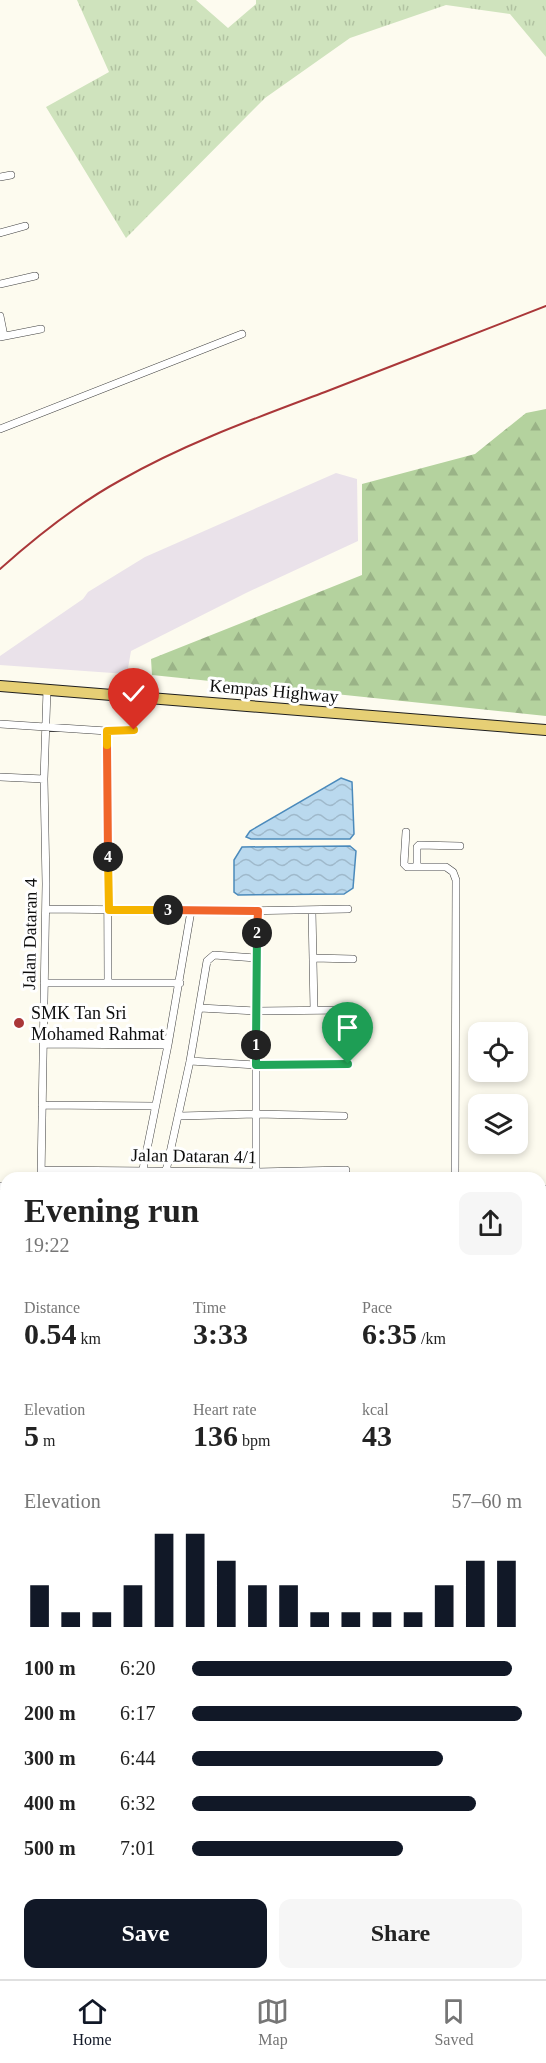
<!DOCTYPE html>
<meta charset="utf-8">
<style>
body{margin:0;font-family:Georgia,serif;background:#f6f6f6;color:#222;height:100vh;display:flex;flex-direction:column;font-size:22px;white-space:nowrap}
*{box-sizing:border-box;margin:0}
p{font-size:20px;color:#767676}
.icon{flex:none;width:33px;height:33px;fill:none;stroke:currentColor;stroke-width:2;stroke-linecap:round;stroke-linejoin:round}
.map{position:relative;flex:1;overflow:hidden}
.details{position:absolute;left:0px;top:1172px;width:546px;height:808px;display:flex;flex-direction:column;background:#fff;border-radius:18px 18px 0 0;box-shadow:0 3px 9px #0003}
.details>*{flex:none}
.buttons{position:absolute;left:468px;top:1022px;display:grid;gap:12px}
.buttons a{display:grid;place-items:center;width:60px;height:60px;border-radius:12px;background:#fff;box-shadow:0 3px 9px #0003;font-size:30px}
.pin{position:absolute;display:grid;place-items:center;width:51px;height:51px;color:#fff;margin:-62px -26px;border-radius:50% 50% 50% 0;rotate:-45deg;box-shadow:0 0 6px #0007}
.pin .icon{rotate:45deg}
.km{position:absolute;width:30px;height:30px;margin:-15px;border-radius:50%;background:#222;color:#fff;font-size:16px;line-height:30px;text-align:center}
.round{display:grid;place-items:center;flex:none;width:63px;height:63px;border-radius:12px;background:#f6f6f6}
.headline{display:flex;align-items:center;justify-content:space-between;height:102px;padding:0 24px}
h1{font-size:33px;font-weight:700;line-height:45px}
.figures{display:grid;grid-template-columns:repeat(3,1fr);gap:9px;height:102px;padding:6px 24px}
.figures div{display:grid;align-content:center}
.figures b{font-size:30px;font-weight:700}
.figures small{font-size:16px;font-weight:400}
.figures p{font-size:16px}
.chart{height:168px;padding:12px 24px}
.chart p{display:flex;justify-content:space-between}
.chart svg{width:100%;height:108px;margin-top:6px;stroke:#111827;stroke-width:6}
.cta{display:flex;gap:12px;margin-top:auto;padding:12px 24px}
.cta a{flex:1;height:69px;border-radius:12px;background:#111827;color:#fff;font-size:24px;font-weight:700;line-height:69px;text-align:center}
.cta a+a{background:#f6f6f6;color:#222}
ul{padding:0 24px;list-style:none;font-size:20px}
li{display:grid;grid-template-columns:96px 72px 1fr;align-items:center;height:45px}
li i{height:15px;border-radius:8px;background:#111827}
.tabs{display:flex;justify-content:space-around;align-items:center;height:84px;border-top:2px solid #e0e0e0;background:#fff;font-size:16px;color:#767676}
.tabs a{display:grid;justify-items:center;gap:3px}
.tabs .current{color:#111827}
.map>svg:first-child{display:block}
.industrial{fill:#eae2ea}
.grass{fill:url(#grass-tufts)}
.forest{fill:url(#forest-firs)}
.water{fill:url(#water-waves);stroke:#4b8abb;stroke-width:1.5}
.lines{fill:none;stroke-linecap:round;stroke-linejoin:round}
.minor-casing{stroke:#404040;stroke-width:8}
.primary-casing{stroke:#1e1e1e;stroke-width:12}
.minor{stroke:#fff;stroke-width:7}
.primary{stroke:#e6cf75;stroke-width:10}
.rail{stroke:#aa3739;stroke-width:2}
.split-1-casing{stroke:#fff;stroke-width:12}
.split-2-casing{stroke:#fff;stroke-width:12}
.split-3-casing{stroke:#fff;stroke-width:12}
.split-4-casing{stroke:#fff;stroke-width:12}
.split-5-casing{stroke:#fff;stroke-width:12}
.split-6-casing{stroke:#fff;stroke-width:12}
.split-1{stroke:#22a559;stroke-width:8}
.split-2{stroke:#22a559;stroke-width:8}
.split-3{stroke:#f0652b;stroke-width:8}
.split-4{stroke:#f5b400;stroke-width:8}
.split-5{stroke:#f0652b;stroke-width:8}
.split-6{stroke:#f5b400;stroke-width:8}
.poi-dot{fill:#aa3739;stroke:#fff;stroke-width:2}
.labels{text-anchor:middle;stroke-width:6;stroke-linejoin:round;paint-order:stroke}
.street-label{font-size:18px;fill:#0d0d0d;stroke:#fff}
.poi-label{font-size:18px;fill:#0d0d0d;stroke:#fff;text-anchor:start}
</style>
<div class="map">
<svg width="546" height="1979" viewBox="0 0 546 1979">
<defs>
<pattern id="grass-tufts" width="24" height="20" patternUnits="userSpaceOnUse" patternTransform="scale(1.5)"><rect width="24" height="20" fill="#cfe3bd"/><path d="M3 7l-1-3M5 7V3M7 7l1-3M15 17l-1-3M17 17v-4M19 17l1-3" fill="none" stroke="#b1c2a1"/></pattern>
<pattern id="forest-firs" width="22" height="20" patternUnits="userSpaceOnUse" patternTransform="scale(1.5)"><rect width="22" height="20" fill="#b4d29e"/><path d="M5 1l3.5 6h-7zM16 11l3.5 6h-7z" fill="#9ab387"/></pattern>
<pattern id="water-waves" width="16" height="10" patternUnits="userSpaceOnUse" patternTransform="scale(1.5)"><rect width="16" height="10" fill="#bad9ee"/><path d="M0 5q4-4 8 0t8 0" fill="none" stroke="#9fb9cb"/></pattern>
</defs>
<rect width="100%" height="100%" fill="#fdfbef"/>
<path class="industrial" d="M336,473L357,479L358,541L246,593L131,651L127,674L0,665V656L83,599L88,592L145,557Z"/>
<path class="grass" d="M77,0H196L228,28L256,4V0H546V57L510,14L446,5L350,38L265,98L126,238L46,107L109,72Z"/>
<path class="forest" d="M546,409V716L152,675L151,659L362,575V484L475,454L526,413Z
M540,1198H546V1536L540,1537Z"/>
<path class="water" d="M341,778L352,782L354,834L350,839H251L246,837L250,831Z
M350,846L356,851L353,888L344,894L238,895L234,892V860L242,847Z"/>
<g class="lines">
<defs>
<path id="minor" d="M0,177L11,175
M0,233L25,226
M0,284L35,276
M0,316L4,336
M0,337L41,329
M0,429L242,334
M0,724L107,731L134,730
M107,731L108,983
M0,777L44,779
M406,832L404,864L407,867H417
M46,909L239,911L348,909
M312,911L314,1010
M314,958L353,959
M44,983H180
M200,1008L256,1011L347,1010
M43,1044L168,1045
M190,1061L256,1065L348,1064
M42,1105L154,1106
M180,1116L257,1114L344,1116
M143,1169L168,1045L191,911
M42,1170L256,1172L346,1170
M166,1171L190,1061L207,961L214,955L256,958
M41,1178L46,884L44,779L47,690
M256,1178V958L258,911
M455,1178L456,880L453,872L446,867H417V847L419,845L460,846
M0,1186H6
M540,1189H546
M0,1204H6
M0,1288H6
M0,1385H6
M0,1482H6
M540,1549L546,1547
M0,1579L6,1578
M0,1692L6,1677
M0,1765L6,1761
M0,1878L6,1874
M46,1974L47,1979
M232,1974L233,1979
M411,1974V1979
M91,1979L106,1974"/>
<path id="primary" d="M0,686L546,730"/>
</defs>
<use href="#minor" class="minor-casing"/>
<use href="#primary" class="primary-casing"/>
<use href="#minor" class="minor"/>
<use href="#primary" class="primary"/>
<path class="rail" d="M0,569C37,536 77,504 121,480C186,443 256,418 325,392C399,363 472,335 546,306"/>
</g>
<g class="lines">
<defs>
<path id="split-1" d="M256,1045V1065L348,1064"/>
<path id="split-2" d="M256,1045L257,933"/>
<path id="split-3" d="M168,910L258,911L257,933"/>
<path id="split-4" d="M108,857L109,910H168"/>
<path id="split-5" d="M107,745L108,857"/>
<path id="split-6" d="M107,745V731L134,730"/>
</defs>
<use href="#split-1" class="split-1-casing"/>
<use href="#split-2" class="split-2-casing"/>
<use href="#split-3" class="split-3-casing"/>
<use href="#split-4" class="split-4-casing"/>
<use href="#split-5" class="split-5-casing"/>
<use href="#split-6" class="split-6-casing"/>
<use href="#split-1" class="split-1"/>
<use href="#split-2" class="split-2"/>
<use href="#split-3" class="split-3"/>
<use href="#split-4" class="split-4"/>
<use href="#split-5" class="split-5"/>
<use href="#split-6" class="split-6"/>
</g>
<circle class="poi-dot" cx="19" cy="1023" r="6"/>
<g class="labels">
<g class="street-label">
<text transform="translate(274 691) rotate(5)" y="6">Kempas Highway</text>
<text transform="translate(30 934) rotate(-89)" y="6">Jalan Dataran 4</text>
<text transform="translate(194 1156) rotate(1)" y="6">Jalan Dataran 4/1</text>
</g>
<g class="poi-label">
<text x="31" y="1019">SMK Tan Sri<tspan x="31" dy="21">Mohamed Rahmat</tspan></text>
</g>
</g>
</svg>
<div class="buttons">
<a><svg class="icon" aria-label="locate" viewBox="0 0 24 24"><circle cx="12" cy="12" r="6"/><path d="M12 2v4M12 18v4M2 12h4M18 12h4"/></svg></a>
<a><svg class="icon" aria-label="layers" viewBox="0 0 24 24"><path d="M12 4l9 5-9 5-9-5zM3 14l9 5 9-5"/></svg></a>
</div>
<div class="pin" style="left:348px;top:1064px;background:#1e9e55"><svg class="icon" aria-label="arrive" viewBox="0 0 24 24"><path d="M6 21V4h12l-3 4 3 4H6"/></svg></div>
<div class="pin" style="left:134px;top:730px;background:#d93025"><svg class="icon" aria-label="check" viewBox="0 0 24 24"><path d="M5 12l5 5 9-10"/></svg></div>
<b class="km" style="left:256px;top:1045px">1</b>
<b class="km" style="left:257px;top:933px">2</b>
<b class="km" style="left:168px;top:910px">3</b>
<b class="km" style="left:108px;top:857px">4</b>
<section class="details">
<div class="headline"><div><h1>Evening run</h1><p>19:22</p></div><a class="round"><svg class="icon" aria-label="share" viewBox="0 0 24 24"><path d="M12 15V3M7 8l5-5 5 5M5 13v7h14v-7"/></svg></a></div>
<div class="figures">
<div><p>Distance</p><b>0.54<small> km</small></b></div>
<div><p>Time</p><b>3:33</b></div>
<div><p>Pace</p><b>6:35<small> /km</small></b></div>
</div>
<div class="figures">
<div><p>Elevation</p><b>5<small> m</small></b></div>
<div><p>Heart rate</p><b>136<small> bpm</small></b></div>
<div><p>kcal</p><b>43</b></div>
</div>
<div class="chart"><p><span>Elevation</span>57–60 m</p>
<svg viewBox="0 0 160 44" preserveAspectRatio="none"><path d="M5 44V27M15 44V38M25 44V38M35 44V27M45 44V6M55 44V6M65 44V17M75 44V27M85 44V27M95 44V38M105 44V38M115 44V38M125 44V38M135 44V27M145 44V17M155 44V17"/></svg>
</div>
<ul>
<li><b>100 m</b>6:20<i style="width:97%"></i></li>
<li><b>200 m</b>6:17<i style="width:100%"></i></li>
<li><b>300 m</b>6:44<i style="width:76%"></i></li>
<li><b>400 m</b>6:32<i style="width:86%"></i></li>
<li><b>500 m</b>7:01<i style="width:64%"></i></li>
</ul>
<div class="cta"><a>Save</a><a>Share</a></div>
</section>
</div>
<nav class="tabs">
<a class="current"><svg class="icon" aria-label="home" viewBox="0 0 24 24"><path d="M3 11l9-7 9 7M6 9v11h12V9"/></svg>Home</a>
<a><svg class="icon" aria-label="map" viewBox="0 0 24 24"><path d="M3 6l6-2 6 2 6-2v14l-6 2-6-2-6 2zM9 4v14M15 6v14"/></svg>Map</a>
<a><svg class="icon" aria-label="saved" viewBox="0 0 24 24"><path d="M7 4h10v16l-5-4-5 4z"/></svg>Saved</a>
</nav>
